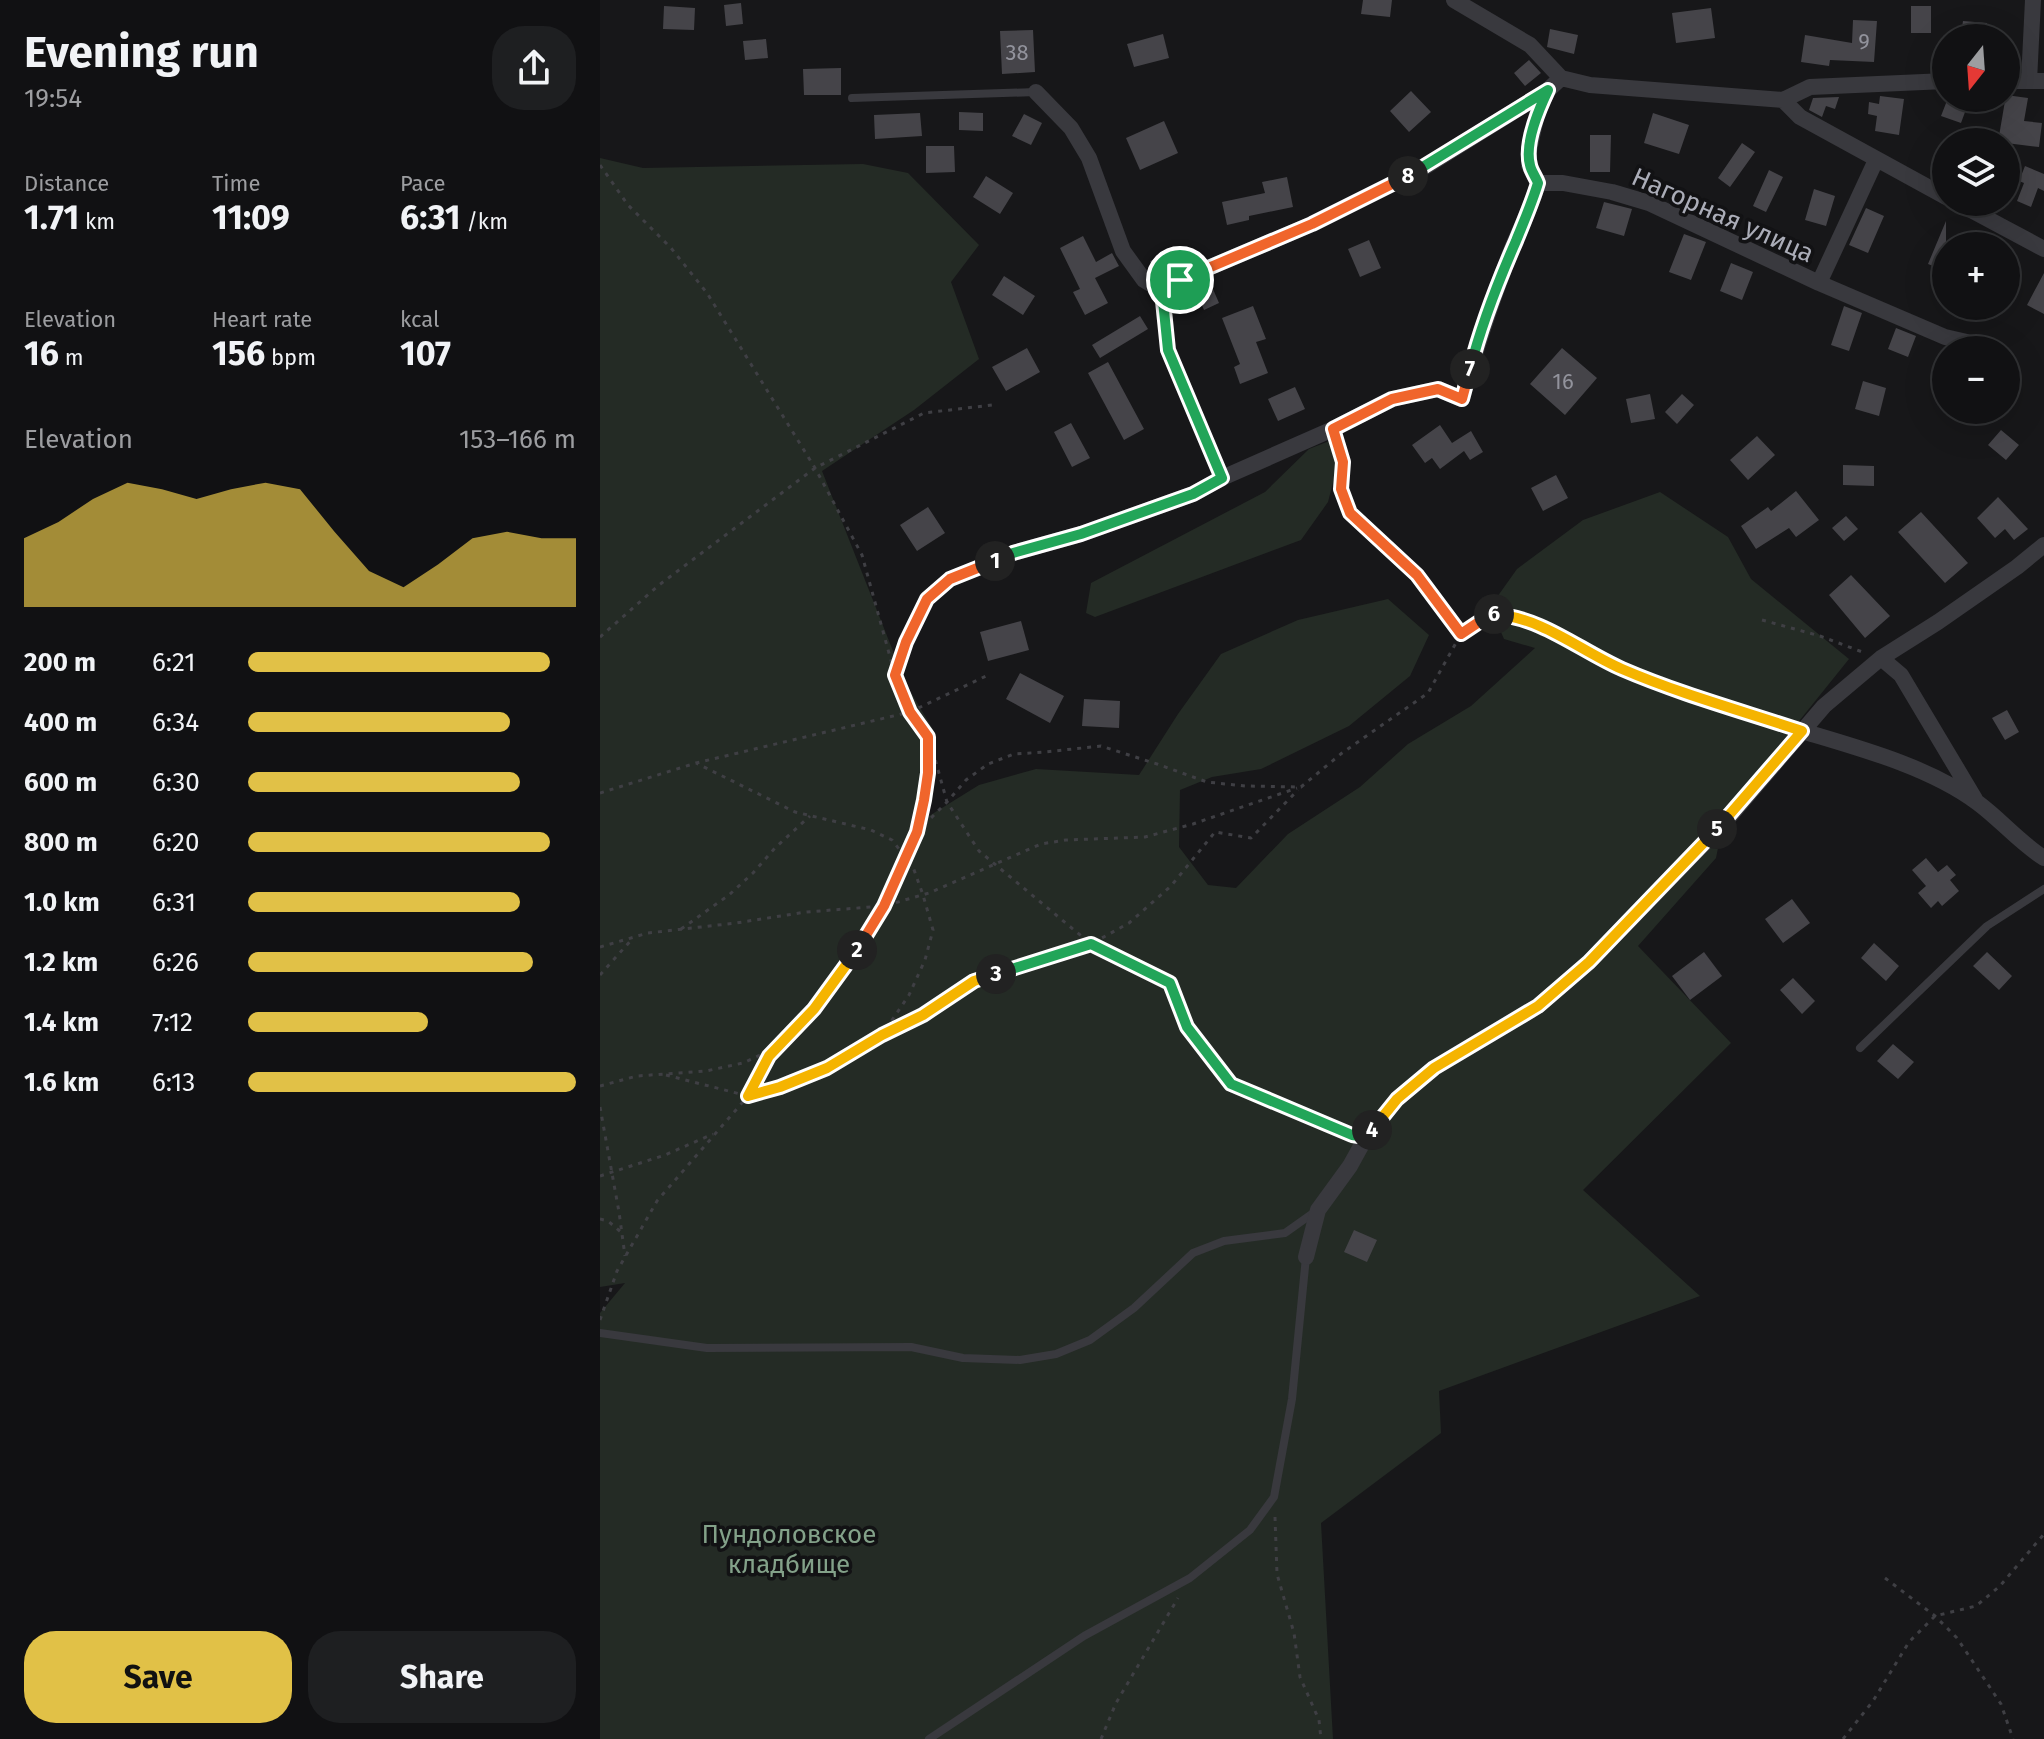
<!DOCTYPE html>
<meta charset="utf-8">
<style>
body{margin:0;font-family:"Fira Sans",sans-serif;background:#1e1f21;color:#f1f3f6;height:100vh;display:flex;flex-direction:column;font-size:30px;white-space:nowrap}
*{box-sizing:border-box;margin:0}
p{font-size:26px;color:#9c9da0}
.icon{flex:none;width:44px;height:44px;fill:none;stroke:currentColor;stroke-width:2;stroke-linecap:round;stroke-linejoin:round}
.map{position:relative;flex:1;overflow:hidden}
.details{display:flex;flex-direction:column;background:#111113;width:600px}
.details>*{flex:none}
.needle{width:52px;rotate:197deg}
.controls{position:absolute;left:1332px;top:24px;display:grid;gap:16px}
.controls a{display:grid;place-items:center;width:88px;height:88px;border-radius:50%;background:#111113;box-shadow:0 8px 32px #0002,0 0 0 2px #303133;font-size:40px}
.pin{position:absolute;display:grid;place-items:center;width:68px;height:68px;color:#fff;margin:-34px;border:4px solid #fff;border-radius:50%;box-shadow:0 2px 8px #0007}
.km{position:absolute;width:40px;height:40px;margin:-20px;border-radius:50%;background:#222;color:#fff;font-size:22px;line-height:40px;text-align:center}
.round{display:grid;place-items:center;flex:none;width:84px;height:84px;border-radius:32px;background:#1e1f21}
.overview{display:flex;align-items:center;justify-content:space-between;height:136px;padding:0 24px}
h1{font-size:44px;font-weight:700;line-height:60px}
.figures{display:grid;grid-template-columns:repeat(3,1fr);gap:12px;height:136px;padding:8px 24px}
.figures div{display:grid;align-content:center}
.figures b{font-size:34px;font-weight:700}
.figures small{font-size:22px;font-weight:400}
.figures p{font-size:22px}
.chart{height:224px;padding:16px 24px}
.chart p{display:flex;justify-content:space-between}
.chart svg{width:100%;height:144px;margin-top:8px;fill:#e1c147;opacity:.7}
.cta{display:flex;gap:16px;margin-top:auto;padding:16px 24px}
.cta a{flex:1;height:92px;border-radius:32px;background:#e1c147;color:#111;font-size:32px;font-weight:700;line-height:92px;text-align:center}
.cta a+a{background:#1e1f21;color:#f1f3f6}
ul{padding:0 24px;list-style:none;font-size:26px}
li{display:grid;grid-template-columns:128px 96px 1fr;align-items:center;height:60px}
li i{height:20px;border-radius:10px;background:#e1c147}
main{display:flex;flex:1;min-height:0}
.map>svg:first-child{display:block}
.green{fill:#242b25}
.building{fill:#454449}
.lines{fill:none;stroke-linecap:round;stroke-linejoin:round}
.path{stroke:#3f3f44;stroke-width:3;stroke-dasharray:4 6;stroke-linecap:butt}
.service{stroke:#39393e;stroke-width:8}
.minor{stroke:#39393e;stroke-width:16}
.split-1-casing{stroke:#fff;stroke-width:16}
.split-2-casing{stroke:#fff;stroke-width:16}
.split-3-casing{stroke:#fff;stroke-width:16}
.split-4-casing{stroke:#fff;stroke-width:16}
.split-5-casing{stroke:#fff;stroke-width:16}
.split-6-casing{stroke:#fff;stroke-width:16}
.split-7-casing{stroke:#fff;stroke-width:16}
.split-8-casing{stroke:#fff;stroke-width:16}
.split-9-casing{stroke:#fff;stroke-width:16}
.split-1{stroke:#22a559;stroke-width:10}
.split-2{stroke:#f0652b;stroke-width:10}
.split-3{stroke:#f5b400;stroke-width:10}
.split-4{stroke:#22a559;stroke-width:10}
.split-5{stroke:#f5b400;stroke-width:10}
.split-6{stroke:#f5b400;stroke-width:10}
.split-7{stroke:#f0652b;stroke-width:10}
.split-8{stroke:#22a559;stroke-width:10}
.split-9{stroke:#f0652b;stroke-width:10}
.labels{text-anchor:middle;stroke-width:7;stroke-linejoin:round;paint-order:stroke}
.number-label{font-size:22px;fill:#92939c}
.street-label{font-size:26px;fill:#abadb8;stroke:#121214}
.park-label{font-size:26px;fill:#83a189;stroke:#121214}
</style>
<main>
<section class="details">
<div class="overview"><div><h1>Evening run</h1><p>19:54</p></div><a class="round"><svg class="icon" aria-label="share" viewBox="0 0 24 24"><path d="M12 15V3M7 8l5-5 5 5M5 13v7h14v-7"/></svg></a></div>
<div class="figures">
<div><p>Distance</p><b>1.71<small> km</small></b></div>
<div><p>Time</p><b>11:09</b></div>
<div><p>Pace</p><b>6:31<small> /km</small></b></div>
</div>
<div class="figures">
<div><p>Elevation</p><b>16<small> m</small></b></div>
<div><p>Heart rate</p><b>156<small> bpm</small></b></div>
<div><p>kcal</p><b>107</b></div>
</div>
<div class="chart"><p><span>Elevation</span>153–166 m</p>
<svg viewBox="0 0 160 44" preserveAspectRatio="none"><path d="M0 44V23L10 18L20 11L30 6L40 8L50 11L60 8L70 6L80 8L90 21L100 33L110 38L120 31L130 23L140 21L150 23L160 23V44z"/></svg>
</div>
<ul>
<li><b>200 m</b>6:21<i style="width:92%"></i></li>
<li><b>400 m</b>6:34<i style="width:80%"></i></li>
<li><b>600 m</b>6:30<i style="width:83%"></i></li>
<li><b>800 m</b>6:20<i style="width:92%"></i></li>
<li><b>1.0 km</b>6:31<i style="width:83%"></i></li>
<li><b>1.2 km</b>6:26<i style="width:87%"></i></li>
<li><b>1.4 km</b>7:12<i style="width:55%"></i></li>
<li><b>1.6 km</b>6:13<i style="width:100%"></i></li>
</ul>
<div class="cta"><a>Save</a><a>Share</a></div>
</section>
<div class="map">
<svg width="1444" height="1739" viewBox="0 0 1444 1739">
<rect width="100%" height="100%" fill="#171719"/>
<path class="green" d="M0,158L43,168L263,164L308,173L379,245L351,282L379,359L314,410L222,471L306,684L335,733L329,816L379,785L436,769L539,775L578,714L621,654L698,620L788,599L829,635L810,676L749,726L661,769L612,777L580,790L579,847L608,885L636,888L688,834L760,787L808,744L871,706L935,648L904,639L890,607L917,569L983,520L1060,492L1128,537L1151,579L1249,659L1125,813L1116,858L1038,946L1131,1043L983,1190L1100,1296L839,1391L841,1433L721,1523L733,1739H0V1313L25,1283L0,1287Z
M732,440L738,463L728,502L701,540L495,617L486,613L491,583L665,492L709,449Z"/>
<path class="building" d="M763,0H792L790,17L761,14Z
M141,3L143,24L126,26L124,5Z
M64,6L95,8L94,30L63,29Z
M1311,6H1331V33H1311Z
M1111,8L1115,38L1076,43L1072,13Z
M1253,20L1277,21L1274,62L1230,60L1229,66L1201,62L1205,35L1252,43Z
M1363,21L1387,23L1386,38H1369V35L1361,34Z
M950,29L978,35L974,54L947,47Z
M433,30L435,72L402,74L400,31Z
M563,34L569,58L534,67L527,44Z
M166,39L168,58L145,60L143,41Z
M929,60L941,73L925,86L914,73Z
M241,68V95H204L203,69Z
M811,91L831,112L809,132L790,111Z
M1406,95L1428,98L1424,121L1442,123L1439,147L1398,142Z
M1280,96L1304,99L1299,135L1275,131L1277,116L1268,114L1269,102L1279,104Z
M1239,97L1235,109L1226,106L1222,117L1209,110L1213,98Z
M1348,98L1368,104L1361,123L1341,116Z
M359,112L383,113V131L359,130Z
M320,113L322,136L275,139L274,115Z
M1053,113L1089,125L1079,154L1044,143Z
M424,114L442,123L431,145L412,136Z
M564,121L578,153L540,170L526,138Z
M990,135H1011L1010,172H990Z
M1142,143L1155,152L1130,187L1118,178Z
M326,146H354L355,172L326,173Z
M1425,166L1444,174V191L1438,188L1431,207L1417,201L1424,183L1419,181Z
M1169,170L1183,177L1166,212L1153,206Z
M386,176L413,193L400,214L373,197Z
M687,177L693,207L649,216V220L627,225L622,202L665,193L662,182Z
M1214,189L1235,196L1226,226L1205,220Z
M1004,202L1032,209L1024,236L996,228Z
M1266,208L1284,216L1268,253L1249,245Z
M1346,221V271L1328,264Z
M1084,234L1106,242L1091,280L1069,272Z
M483,236L496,262L512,253L519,266L495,278L508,303L485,315L473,292L480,289L460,248Z
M769,240L781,268L760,277L748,249Z
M572,252L579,268L559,276L555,274L550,261Z
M1131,263L1153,272L1142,300L1120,291Z
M1444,273V314L1427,305Z
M404,276L435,296L423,315L392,295Z
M609,280L619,303L604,310L594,287Z
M653,306L666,339L656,342L668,373L640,384L634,367L640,364L622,318Z
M1244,306L1262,313L1249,351L1231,345Z
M540,316L548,329L500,358L492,345Z
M1296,328L1316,336L1308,357L1288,349Z
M427,348L440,372L406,391L392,367Z
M962,348L997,378L965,415L930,384Z
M508,362L544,429L524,440L488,373Z
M1263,381L1286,388L1279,416L1255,409Z
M695,387L705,409L678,421L668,399Z
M1050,394L1055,419L1031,423L1026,399Z
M1082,394L1094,405L1077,424L1065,412Z
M471,423L490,458L472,467L454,432Z
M840,425L852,443L871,431L883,452L870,460L864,451L840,469L832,458L825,463L812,445Z
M1401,430L1419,445L1406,460L1388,445Z
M1157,436L1175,455L1148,480L1130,460Z
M1243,465L1274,466V486L1243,485Z
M956,475L968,498L943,511L931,488Z
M1196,491L1219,520L1196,537L1189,528L1156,549L1141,526L1168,507L1171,511Z
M1398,497L1428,529L1414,540L1405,529L1395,538L1377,518Z
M328,507L345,533L317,551L300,525Z
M1321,512L1368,563L1345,583L1298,532Z
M1246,516L1258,529L1244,541L1232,528Z
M1251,575L1290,616L1265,638L1229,595Z
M421,621L429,650L388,661L380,632Z
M420,673L464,696L450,723L406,699Z
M484,699L520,701L519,728L482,726Z
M1407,710L1419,732L1405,740L1392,718Z
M1326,858L1338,872L1347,865L1356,875L1350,880L1359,891L1342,906L1338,901L1331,908L1318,893L1326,886L1312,870Z
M1192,899L1210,923L1183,943L1165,919Z
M1274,943L1299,966L1286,981L1261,958Z
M1104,952L1122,976L1090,1000L1072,976Z
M1387,952L1412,976L1399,990L1373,966Z
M1193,978L1215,1001L1202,1014L1180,990Z
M1293,1044L1314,1062L1298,1079L1277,1061Z
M754,1230L777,1240L767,1262L744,1252Z"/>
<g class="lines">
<path class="path" d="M0,165L28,205L71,248L107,293L215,468L262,555L295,675
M737,444L743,462L741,489L750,513L817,575L861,634
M1162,620L1220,636L1265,653
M0,637L59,585L215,468L324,413L392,405
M330,741L347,802L379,851L491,944L570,983L587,1027L631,1084L750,1134
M0,793L96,763L310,712L386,676
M317,832L347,802L366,780L388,764L414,754L445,752L501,746L557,764L607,782L645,786L701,787L742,753L828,693L861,634L891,614L915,616L977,644L1021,668L1187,726
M81,929L129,895L153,873L175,848L210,816
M0,947L48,933L136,923L206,912L284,906L329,893L441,844L466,840L545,837L593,824L697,788
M0,975L33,938
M284,1034L323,1015L374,981L491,944L529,923L571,886L615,832L651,838L698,790
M66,1075L148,1096L180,1087L227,1068L282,1035L309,995L325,960L333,930L323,895L313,867L292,840L271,830L195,812L96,763
M0,1086L37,1076L106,1071L143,1063L173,1049
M0,1107L19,1212L25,1256
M0,1176L65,1155L113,1134
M0,1219L8,1221L22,1233
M0,1320L17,1271L57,1201L148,1096L169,1056L214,1009L265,939L284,906L317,832L328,773V737L310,712L295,675L306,642L327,599L350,579L398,559
M675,1517L677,1574L694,1633L700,1677L719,1720L721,1739
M1285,1578L1335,1616L1357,1638L1401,1704L1413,1739
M501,1739L516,1703L578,1598
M1243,1739L1273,1701L1309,1642L1335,1616L1376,1606L1400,1586L1444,1534"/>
<path class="service" d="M252,98L436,92
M562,291L568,350L622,478
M1260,1048L1387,926L1444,889
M0,1333L107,1348L311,1347L363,1358L420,1360L456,1354L490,1340L534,1308L593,1253L624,1241L685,1233L716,1211
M329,1739L484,1636L590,1578L650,1530L674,1497L692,1399L706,1257"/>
<path class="minor" d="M854,0L930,45L961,78L990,85L1183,100L1210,87L1346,81
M961,78L948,90L937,114L929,150V165L938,183H963L1012,192L1049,203L1219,283L1345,337L1393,348
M1406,81H1444
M1429,81L1433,0
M436,92L471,128L489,158L523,251L544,280L562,291L580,280L712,224L820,170L948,90
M1183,100L1200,117L1346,197
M1356,202L1444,249
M1219,283L1276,160
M413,553L481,534L593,494L622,478L733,429L792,399L838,389L862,399C876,346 893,297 913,246C922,225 932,205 938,183
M1281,658L1301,675L1375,799
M1202,731C1259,748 1330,767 1378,803C1401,820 1420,843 1444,858
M706,1257L718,1210L750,1166L766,1137L797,1099L834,1068L938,1006L989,962L1123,824L1224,706L1281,658L1338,622L1417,567L1444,545"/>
</g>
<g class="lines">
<defs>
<path id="split-1" d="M395,561L413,553L481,534L593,494L622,478L568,350L562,291L580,280"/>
<path id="split-2" d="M257,950L284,906L317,832L324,800L328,773V737L310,712L295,675L306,642L327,599L350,579L395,561"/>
<path id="split-3" d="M257,950L214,1009L169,1056L148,1096L180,1087L227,1068L282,1035L323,1015L374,981L396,974"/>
<path id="split-4" d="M396,974L491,944L570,983L587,1027L631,1084L752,1135L766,1137L772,1130"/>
<path id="split-5" d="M772,1130L797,1099L834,1068L938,1006L989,962L1117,829"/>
<path id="split-6" d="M894,614C943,618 979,650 1022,669C1080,694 1142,711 1202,731L1117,829"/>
<path id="split-7" d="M870,369L862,399L838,389L792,399L733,429L743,462L741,489L750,513L817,575L861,634L891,614H894"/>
<path id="split-8" d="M808,176L948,90C939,109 924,143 930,165C931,171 936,177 938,183C932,203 924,221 916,241C898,282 881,326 870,369"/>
<path id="split-9" d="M580,280L712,224L808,176"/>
</defs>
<use href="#split-1" class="split-1-casing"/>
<use href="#split-2" class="split-2-casing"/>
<use href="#split-3" class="split-3-casing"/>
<use href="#split-4" class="split-4-casing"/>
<use href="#split-5" class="split-5-casing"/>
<use href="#split-6" class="split-6-casing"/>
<use href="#split-7" class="split-7-casing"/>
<use href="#split-8" class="split-8-casing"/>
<use href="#split-9" class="split-9-casing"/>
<use href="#split-1" class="split-1"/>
<use href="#split-2" class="split-2"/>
<use href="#split-3" class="split-3"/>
<use href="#split-4" class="split-4"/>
<use href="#split-5" class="split-5"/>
<use href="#split-6" class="split-6"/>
<use href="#split-7" class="split-7"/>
<use href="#split-8" class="split-8"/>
<use href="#split-9" class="split-9"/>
</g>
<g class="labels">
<g class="number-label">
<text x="1264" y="49">9</text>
<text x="417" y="60">38</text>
<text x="963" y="389">16</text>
</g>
<g class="street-label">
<text transform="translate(1123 215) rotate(24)" y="9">Нагорная улица</text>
</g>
<g class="park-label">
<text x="189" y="1543">Пундоловское<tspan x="189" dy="30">кладбище</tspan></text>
</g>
</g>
</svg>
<div class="controls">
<a><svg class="needle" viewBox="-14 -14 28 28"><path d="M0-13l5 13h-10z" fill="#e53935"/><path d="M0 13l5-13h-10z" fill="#9c9da0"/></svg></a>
<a><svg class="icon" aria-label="layers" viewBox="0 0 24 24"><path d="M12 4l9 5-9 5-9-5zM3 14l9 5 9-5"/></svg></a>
<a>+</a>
<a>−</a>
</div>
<div class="pin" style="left:580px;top:280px;background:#1e9e55"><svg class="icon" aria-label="arrive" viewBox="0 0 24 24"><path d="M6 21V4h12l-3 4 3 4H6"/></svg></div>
<b class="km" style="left:395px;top:561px">1</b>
<b class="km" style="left:257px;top:950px">2</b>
<b class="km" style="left:396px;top:974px">3</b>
<b class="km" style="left:772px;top:1130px">4</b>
<b class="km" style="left:1117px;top:829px">5</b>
<b class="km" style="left:894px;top:614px">6</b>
<b class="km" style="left:870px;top:369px">7</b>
<b class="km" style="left:808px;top:176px">8</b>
</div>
</main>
